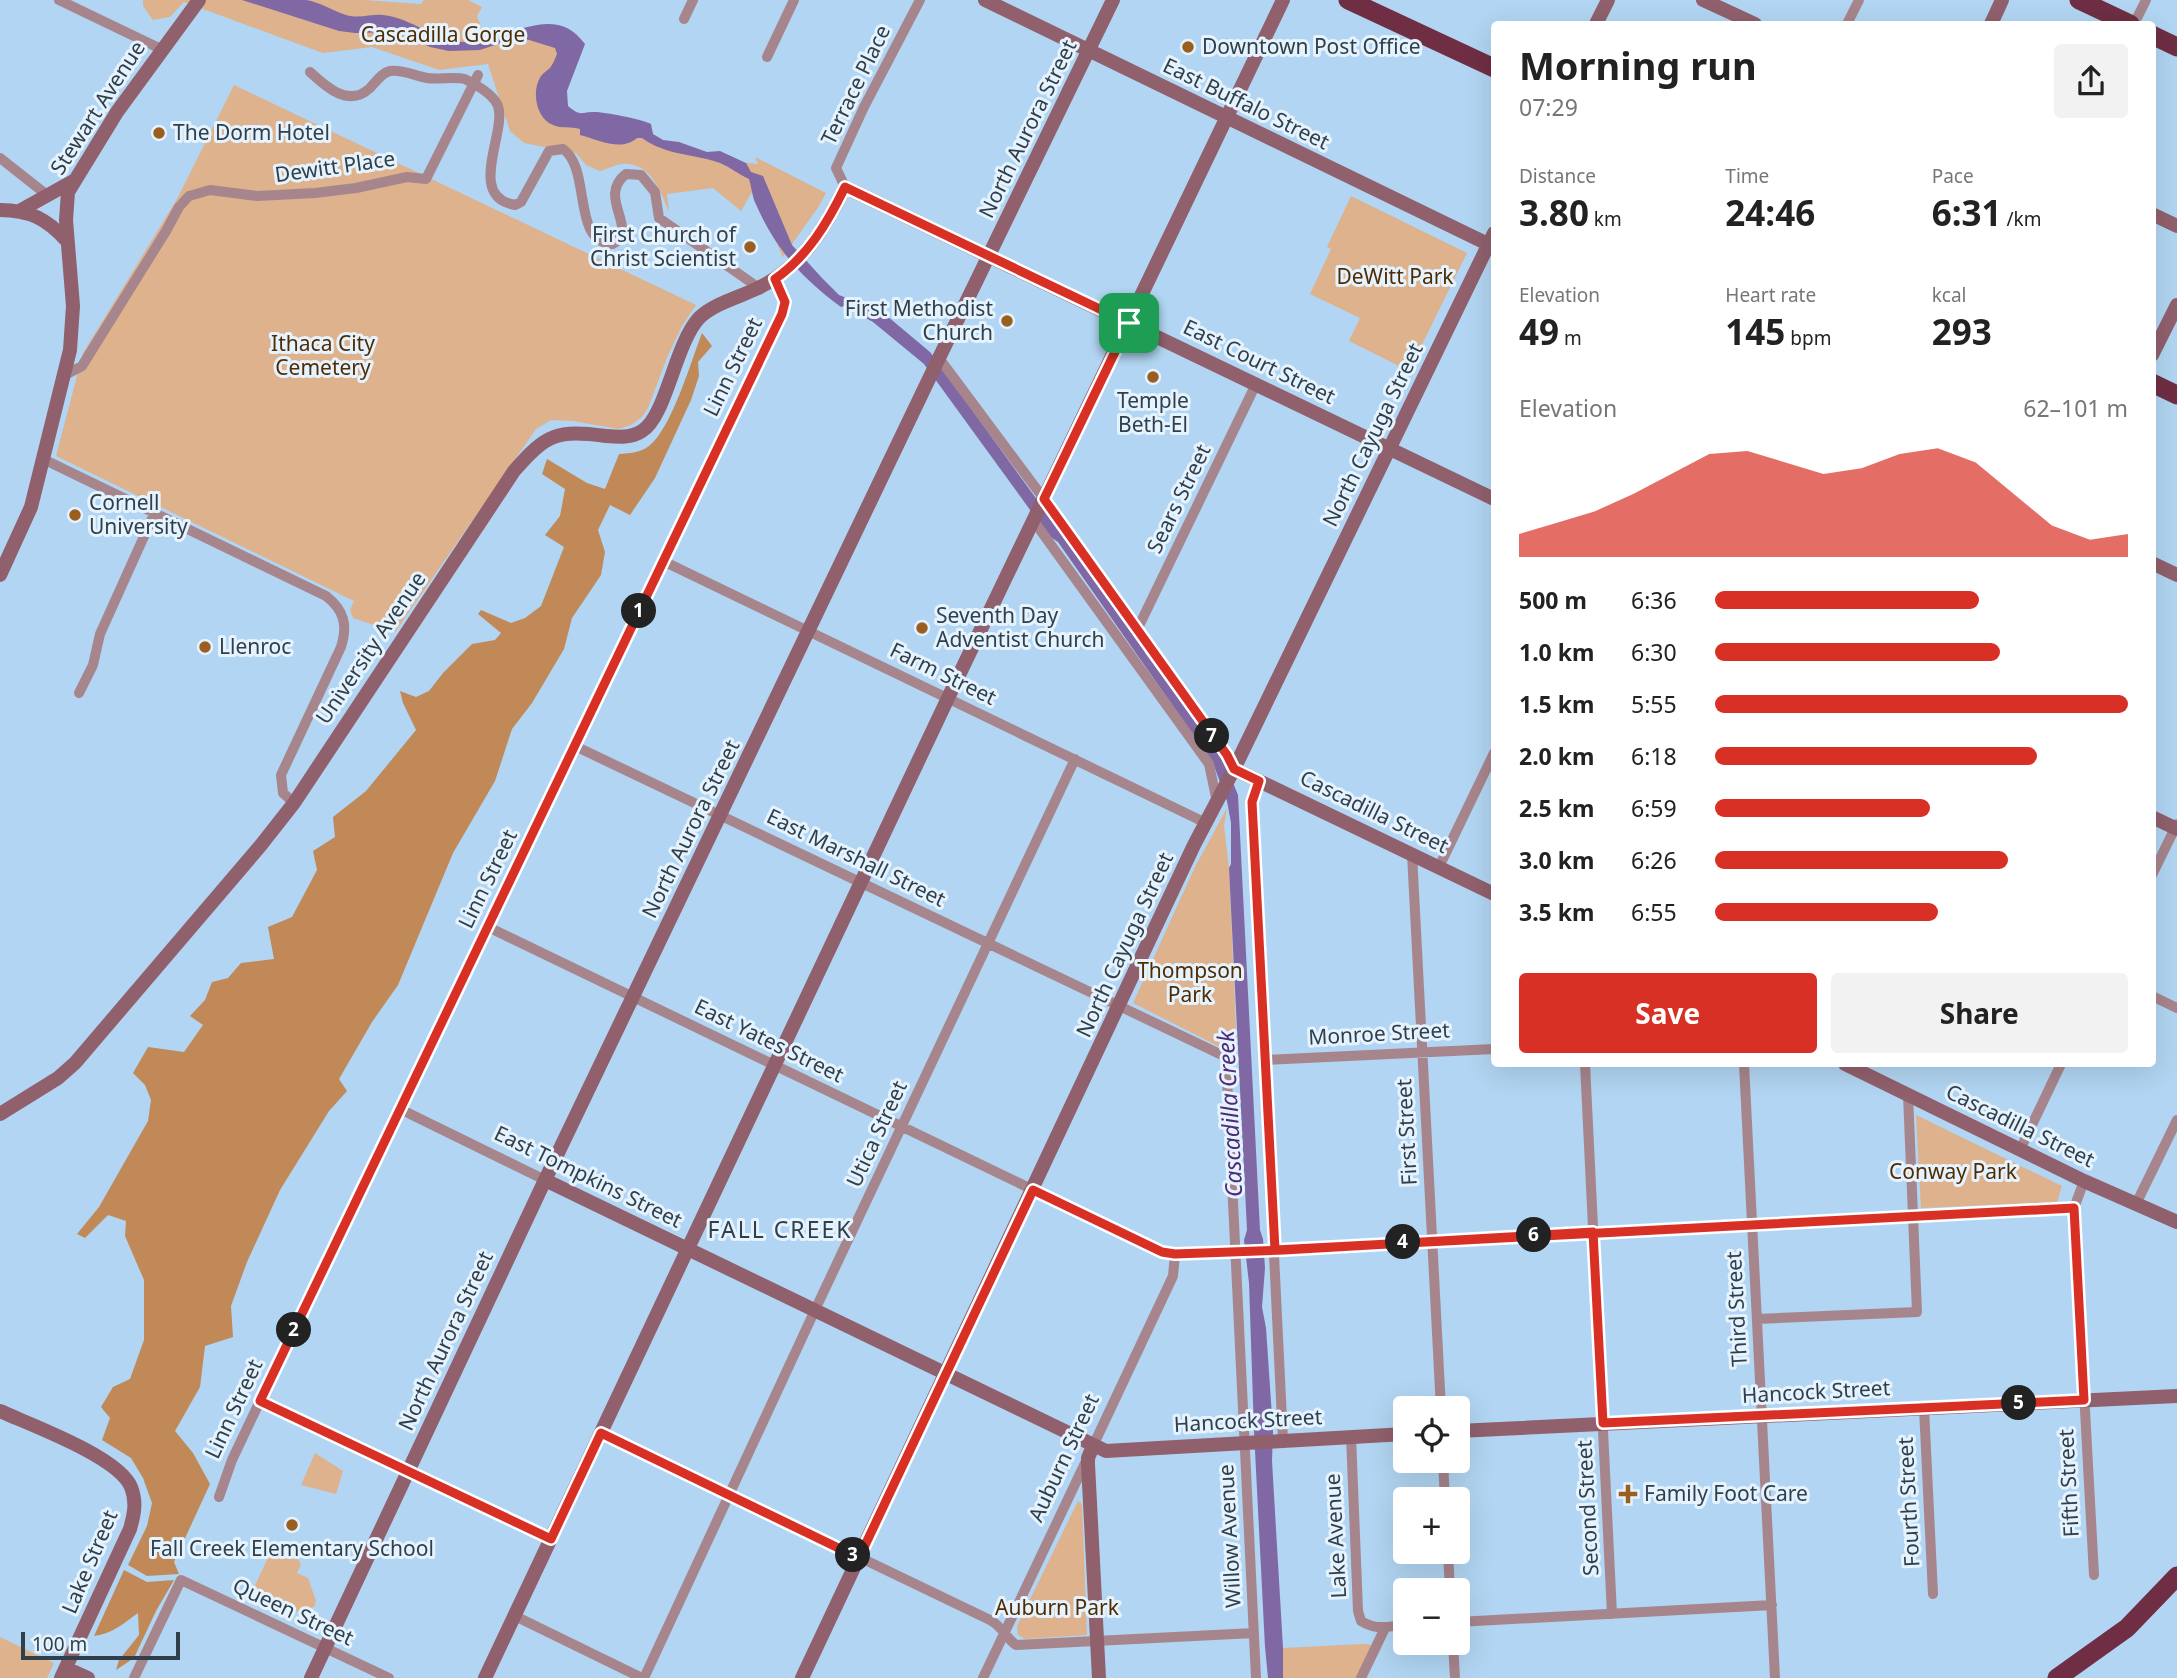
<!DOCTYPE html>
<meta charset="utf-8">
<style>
body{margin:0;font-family:"Noto Sans",sans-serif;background:#f2f2f2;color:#222;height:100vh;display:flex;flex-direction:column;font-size:26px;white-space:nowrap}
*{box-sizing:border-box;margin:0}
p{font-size:23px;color:#767676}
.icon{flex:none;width:38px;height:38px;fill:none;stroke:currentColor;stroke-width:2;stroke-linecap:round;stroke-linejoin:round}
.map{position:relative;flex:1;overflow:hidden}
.drawer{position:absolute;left:1491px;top:21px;width:665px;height:1046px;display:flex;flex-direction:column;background:#fff;border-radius:7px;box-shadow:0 7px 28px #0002}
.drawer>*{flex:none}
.tools{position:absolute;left:1393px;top:1396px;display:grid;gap:14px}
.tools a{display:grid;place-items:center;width:77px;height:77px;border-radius:7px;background:#fff;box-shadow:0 7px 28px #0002;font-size:35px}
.scale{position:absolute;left:21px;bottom:18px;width:159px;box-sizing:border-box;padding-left:7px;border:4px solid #303f4a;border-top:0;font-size:19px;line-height:24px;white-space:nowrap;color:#303f4a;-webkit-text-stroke:5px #e5f3ff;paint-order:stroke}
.pin{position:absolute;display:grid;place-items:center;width:60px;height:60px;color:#fff;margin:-30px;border-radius:14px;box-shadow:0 4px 10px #0006}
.km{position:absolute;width:35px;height:35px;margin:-18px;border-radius:50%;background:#222;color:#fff;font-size:19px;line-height:35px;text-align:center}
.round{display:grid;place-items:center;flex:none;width:74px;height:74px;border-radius:7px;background:#f2f2f2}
.overview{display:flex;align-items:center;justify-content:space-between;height:119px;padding:0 28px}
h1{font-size:38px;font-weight:700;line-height:52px}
.stats{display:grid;grid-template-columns:repeat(3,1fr);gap:10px;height:119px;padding:7px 28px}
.stats div{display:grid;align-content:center}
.stats b{font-size:35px;font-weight:700}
.stats small{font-size:19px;font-weight:400}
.stats p{font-size:19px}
.chart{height:196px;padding:14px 28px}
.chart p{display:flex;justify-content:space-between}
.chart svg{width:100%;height:126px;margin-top:7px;fill:#d93025;opacity:.7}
.button{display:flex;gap:14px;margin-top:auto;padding:14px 28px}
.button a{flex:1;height:80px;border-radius:7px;background:#d93025;color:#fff;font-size:28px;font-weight:700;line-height:80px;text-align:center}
.button a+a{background:#f2f2f2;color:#222}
ul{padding:0 28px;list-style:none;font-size:23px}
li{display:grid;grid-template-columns:112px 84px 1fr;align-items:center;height:52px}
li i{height:18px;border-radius:9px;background:#d93025}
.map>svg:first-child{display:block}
.green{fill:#ddb28c}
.forest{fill:#c08957}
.water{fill:#8068a4}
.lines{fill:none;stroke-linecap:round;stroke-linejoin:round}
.street{stroke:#a7858d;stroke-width:10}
.secondary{stroke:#90606d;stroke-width:14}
.highway{stroke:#6f2e43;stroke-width:19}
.route-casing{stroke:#fff;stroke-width:14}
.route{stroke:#d93025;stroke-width:9}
.poi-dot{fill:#9a5e20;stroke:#e5f3ff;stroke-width:2.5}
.labels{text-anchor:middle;stroke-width:6;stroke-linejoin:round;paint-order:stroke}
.park-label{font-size:21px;fill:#512c02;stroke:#e5f3ff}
.poi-label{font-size:21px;fill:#303f4a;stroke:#e5f3ff;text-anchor:start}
.street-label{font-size:21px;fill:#303f4a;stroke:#e5f3ff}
.water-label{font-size:23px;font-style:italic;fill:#4f2c77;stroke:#e5f3ff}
.neighbourhood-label{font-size:23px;letter-spacing:2px;fill:#303f4a;stroke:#e5f3ff}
</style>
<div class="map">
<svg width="2177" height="1678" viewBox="0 0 2177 1678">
<rect width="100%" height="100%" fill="#b1d5f2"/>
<path class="green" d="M143,0H364L421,4L424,0H468L482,7L477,16L486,40L505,30L562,27L555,110L675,147L727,161L758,164L755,157L826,193L819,206L783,257L762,211L756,185L741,211L713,188L667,194L669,212C660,190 650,161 621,164C615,165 607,169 600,171L586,165L576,153L524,143L510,131L488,64L439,70L372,47L323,53L184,2L170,17L153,20L143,6Z
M234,85L696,305L682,326L668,355L648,408L642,417L631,425L619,429L573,421L551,420L536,429L395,632L353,618L350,610L354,601L56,456L83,353L177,199Z
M1351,196L1467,253L1409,371L1349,341L1360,318L1310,294L1331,249L1327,247Z
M1227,808L1224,826L1229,868L1237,1053H1232L1133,1003L1195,867Z
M1916,1115L2062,1186L2057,1202L1921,1208Z
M315,1453L343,1471L336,1494L301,1485Z
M1078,1501L1082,1504L1087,1635L1025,1639L1018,1635L1017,1626Z
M276,1548L298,1559L301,1565L297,1573L308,1578L316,1601L314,1607L295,1612L252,1592L272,1549Z
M0,1637L54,1663L47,1678H0Z
M1363,1644L1372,1645L1356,1678H1283V1648Z"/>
<path class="forest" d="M702,333L712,346L698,362L699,376L691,400L655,478L630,515L610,505L598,530L605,552L601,575L572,618L564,649L532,703L512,729L495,781L453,853L398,985L372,1022L339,1079L347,1091L329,1111L280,1190L247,1262L231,1306L233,1337L205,1346L200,1387L175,1431L193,1453L210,1484L174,1562L179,1574L147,1576L128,1565L147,1526L152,1503L143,1478L131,1458L102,1440L110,1418L101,1407L113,1387L130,1379L144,1340V1280L125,1236L126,1221L108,1215L85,1238L77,1234L99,1207L148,1121L151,1100L145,1085L133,1073L148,1047L184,1052L203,1025L190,1016L205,1000L212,982L228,978L241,963L274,959L268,927L292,917L317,870L313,851L335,837L333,817L366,791L416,730L403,703L400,691L416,697L429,691L443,673L472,644L495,640L501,633L478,614L481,610L511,623L525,618L541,606L564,547L545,535L560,516L565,489L542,474L547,459L587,483L605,489L619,454C630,453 640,453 649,446C672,428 691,361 702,333Z
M124,1570L147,1582L174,1580L156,1611L134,1658L116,1670L119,1660L139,1635L138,1613C124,1623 112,1634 94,1636Z"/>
<path class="water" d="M242,0C262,0 286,0 306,0C320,2 333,11 346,15C359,19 371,14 383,15C412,18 435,41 464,42C509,42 553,0 585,44L567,91L568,106C581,117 581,112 594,112C605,112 641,119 651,124L653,134L663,140L679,142L707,152L720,151L746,163L751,172L763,176L792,245L822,278L839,295L877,310L887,316L930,352L1138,639L1146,654L1222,756L1238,795L1260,1230L1263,1239L1265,1268L1262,1307L1266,1328L1273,1431L1272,1461L1283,1648V1678H1268L1265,1647L1254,1431L1249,1283L1244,1240L1247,1230L1229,868L1231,864V823L1227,801L1213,763L1058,542L1049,536L924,364L873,322L844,306L841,307C800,277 774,247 754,200C752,193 751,186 749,179C738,174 730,167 720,163C692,153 667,156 642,138H637C621,152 599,140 580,135V129C571,126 562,129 553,125C536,119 531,90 541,76C543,73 547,71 550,68C553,64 555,59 557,54L555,48L526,39H513L480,50L449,51L430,47L397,32L355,33L339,31Z"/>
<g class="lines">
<path class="street" d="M59,0L161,49
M684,19L693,0
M1847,24L1859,0
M2134,24L2146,0
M767,57L794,0
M310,72C326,87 349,108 370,88C376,82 381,73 390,71C402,69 415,76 427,78C439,80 453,76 465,79C466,80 473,83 474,84C483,89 494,96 498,106C507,132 466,197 515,205L521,202L549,151L563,149C592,169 571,243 613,244C640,229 596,197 626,174L641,175L655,192L659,218L759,288
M0,158L47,195
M845,187L836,168L864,107L920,0
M939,358L1044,499L1227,755L1234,769
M63,376L82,366L166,231L179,207L189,196L210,190L257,196L315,193L356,188L407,177L426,179L478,75
M43,459L326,596C344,610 348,625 341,647L281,775L283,793L294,803
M1033,520L1209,764L1217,802
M663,561L1206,823
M1137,630L1256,384
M79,693L93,665L100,634L155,512
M575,746L1226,1057L1256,1678
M1259,781L1252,802L1283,1440
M1412,854L1441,1409
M1439,867L1494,753
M2152,875L2177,824
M488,927L1162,1252L1175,1254L2074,1208
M2152,996L2177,1008
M1265,1060L1494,1049
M1585,1064L1612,1614
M1744,1064L1775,1678
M400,1109L545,1180
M2021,1148L2061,1064
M2084,1181L2074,1208L2094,1575
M2136,1204L2177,1120
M1757,1319L1917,1312L1908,1095
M260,1401L551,1539
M1924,1408L1933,1594
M601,1433L990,1620C1004,1628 1005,1637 1016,1645L1254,1633
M1351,1436L1358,1611L1361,1621C1377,1631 1388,1626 1405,1625
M1093,1446L1173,1276L1175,1254
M1443,1461L1445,1500
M219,1497L232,1460L260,1401L782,314L785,302L775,279
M1448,1552L1450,1591
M515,1616L642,1678
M1458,1622L1772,1605
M1453,1643L1455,1678
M134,1678L181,1580L389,1678
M644,1678L815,1310L1075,759
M983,1678L1087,1459
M1361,1678L1385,1628"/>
<path class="secondary" d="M985,0L1494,247
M1703,0L1755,24
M1596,24L1608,0
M1991,24L2002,0
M0,210C30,210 47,219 67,241
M21,210L75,180
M2152,214L2177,226
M2152,355L2177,305
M2152,563L2177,575
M0,575L31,507L70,350L73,306L66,220L68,192L117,112L199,0
M1234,769L1494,894
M2152,817L2177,829
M1845,1064L2084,1181L2177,1222
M0,1114L58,1078L75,1063L261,845L294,803L514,471C547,433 557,430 606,436C619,437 631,438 642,431C666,417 675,344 699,318C713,304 739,297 756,289C800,269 825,229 845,187L1494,499
M545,1180L1106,1451L1405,1434
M0,1411C31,1425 119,1457 131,1487C137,1502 134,1515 130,1529L61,1678
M1458,1431L2177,1396
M1093,1446L1088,1458V1464L1099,1678
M66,1668L88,1678
M311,1678L545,1180L939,358L1113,0
M485,1678L948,698L1283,0
M802,1678L1194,845L1234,769L1494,233"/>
<path class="highway" d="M1348,0L1494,68
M2079,0L2130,24
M2152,35L2177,47
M2152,383L2177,395
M2057,1678L2127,1628L2177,1576"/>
</g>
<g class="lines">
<defs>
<path id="route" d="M1129,323L845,187C828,222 808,256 775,279L785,302L782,314L260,1401L551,1539L601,1433L859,1558L1033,1190L1162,1252L1175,1254L1284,1250L1593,1232L1603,1423L2084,1400L2074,1208L1275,1250L1252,802L1259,781L1234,769L1227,755L1044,499L1129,323"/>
</defs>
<use href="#route" class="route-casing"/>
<use href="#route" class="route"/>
</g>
<g class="poi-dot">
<circle cx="1188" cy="47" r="7"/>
<circle cx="159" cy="133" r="7"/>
<circle cx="750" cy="247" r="7"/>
<circle cx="1007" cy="321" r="7"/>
<circle cx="1153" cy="377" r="7"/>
<circle cx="75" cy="515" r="7"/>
<circle cx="922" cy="628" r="7"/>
<circle cx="205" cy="647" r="7"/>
<path d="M1624.5 1483.5h7v7h7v7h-7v7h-7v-7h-7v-7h7z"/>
<circle cx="292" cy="1525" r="7"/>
</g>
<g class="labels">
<g class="park-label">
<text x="443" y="42">Cascadilla Gorge</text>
<text x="1395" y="284">DeWitt Park</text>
<text x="323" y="351">Ithaca City<tspan x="323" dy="24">Cemetery</tspan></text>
<text x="1190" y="978">Thompson<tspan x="1190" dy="24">Park</tspan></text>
<text x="1953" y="1179">Conway Park</text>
<text x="1057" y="1615">Auburn Park</text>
</g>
<g class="poi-label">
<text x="1202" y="54">Downtown Post Office</text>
<text x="173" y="140">The Dorm Hotel</text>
<text x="736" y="242" text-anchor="end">First Church of<tspan x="736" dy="24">Christ Scientist</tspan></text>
<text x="993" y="316" text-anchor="end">First Methodist<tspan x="993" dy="24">Church</tspan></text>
<text x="1153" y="408" text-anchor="middle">Temple<tspan x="1153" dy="24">Beth-El</tspan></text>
<text x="89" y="510">Cornell<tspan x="89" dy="24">University</tspan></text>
<text x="936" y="623">Seventh Day<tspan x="936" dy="24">Adventist Church</tspan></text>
<text x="219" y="654">Llenroc</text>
<text x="1644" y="1501">Family Foot Care</text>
<text x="292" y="1556" text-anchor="middle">Fall Creek Elementary School</text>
</g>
<g class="street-label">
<text transform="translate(856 85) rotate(-64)" y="7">Terrace Place</text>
<text transform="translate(1246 104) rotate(26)" y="7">East Buffalo Street</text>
<text transform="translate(98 108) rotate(-57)" y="7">Stewart Avenue</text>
<text transform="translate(1028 129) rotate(-64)" y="7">North Aurora Street</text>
<text transform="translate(335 167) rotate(-8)" y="7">Dewitt Place</text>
<text transform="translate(1259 362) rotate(26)" y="7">East Court Street</text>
<text transform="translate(733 367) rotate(-64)" y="7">Linn Street</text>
<text transform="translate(1373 435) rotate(-64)" y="7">North Cayuga Street</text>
<text transform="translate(1179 499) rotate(-64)" y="7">Sears Street</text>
<text transform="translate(371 648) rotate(-56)" y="7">University Avenue</text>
<text transform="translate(943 674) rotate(26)" y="7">Farm Street</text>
<text transform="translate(1374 812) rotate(26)" y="7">Cascadilla Street</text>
<text transform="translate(691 829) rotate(-64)" y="7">North Aurora Street</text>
<text transform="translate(856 858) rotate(26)" y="7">East Marshall Street</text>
<text transform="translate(488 879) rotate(-64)" y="7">Linn Street</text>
<text transform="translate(1125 945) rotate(-65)" y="7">North Cayuga Street</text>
<text transform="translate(1379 1034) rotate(-3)" y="7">Monroe Street</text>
<text transform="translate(769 1041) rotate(26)" y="7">East Yates Street</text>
<text transform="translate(2020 1126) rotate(26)" y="7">Cascadilla Street</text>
<text transform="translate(1407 1132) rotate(-93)" y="7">First Street</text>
<text transform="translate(877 1134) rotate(-65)" y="7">Utica Street</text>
<text transform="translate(588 1177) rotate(26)" y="7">East Tompkins Street</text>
<text transform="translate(1737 1309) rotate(-93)" y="7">Third Street</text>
<text transform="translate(446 1341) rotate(-65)" y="7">North Aurora Street</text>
<text transform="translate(1816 1392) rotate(-3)" y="7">Hancock Street</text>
<text transform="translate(234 1409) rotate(-65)" y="7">Linn Street</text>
<text transform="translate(1248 1421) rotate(-3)" y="7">Hancock Street</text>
<text transform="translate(1064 1458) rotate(-65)" y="7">Auburn Street</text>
<text transform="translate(2069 1483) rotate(-93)" y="7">Fifth Street</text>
<text transform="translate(1909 1502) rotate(-93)" y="7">Fourth Street</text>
<text transform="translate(1588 1508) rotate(-93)" y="7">Second Street</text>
<text transform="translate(1230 1536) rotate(-93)" y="7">Willow Avenue</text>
<text transform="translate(1336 1536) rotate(-93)" y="7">Lake Avenue</text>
<text transform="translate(90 1562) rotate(-67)" y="7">Lake Street</text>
<text transform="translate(293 1612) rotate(25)" y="7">Queen Street</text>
</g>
<g class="water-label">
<text transform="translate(1230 1114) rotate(-93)" y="8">Cascadilla Creek</text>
</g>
<g class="neighbourhood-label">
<text x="780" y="1238">FALL CREEK</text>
</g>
</g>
</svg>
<div class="tools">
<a><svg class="icon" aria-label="locate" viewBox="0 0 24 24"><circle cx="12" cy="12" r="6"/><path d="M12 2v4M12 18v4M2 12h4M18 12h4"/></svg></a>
<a>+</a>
<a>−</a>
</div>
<div class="scale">100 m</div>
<div class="pin" style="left:1129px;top:323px;background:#1e9e55"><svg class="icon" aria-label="arrive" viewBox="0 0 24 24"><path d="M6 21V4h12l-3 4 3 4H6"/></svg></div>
<b class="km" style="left:639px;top:611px">1</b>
<b class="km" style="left:294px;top:1330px">2</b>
<b class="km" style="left:853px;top:1555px">3</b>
<b class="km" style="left:1403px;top:1242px">4</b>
<b class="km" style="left:2019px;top:1403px">5</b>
<b class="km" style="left:1534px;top:1235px">6</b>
<b class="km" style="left:1212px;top:736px">7</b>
<section class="drawer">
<div class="overview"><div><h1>Morning run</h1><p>07:29</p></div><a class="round"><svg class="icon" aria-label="share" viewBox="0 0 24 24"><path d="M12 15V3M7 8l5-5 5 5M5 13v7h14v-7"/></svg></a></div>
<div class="stats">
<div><p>Distance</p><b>3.80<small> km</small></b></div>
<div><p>Time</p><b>24:46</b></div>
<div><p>Pace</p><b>6:31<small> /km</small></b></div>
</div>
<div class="stats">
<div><p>Elevation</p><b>49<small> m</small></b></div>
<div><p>Heart rate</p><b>145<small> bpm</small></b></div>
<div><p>kcal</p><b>293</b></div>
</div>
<div class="chart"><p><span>Elevation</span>62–101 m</p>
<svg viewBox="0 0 160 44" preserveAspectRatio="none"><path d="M0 44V36L10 32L20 28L30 22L40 15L50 8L60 7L70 11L80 15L90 13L100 8L110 6L120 11L130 22L140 33L150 38L160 36V44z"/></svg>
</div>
<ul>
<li><b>500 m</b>6:36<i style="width:64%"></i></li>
<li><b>1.0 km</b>6:30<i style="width:69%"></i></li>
<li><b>1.5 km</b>5:55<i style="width:100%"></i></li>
<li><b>2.0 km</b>6:18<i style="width:78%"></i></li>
<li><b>2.5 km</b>6:59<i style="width:52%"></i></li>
<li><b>3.0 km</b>6:26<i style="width:71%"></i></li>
<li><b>3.5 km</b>6:55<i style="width:54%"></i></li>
</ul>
<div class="button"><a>Save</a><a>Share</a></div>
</section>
</div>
